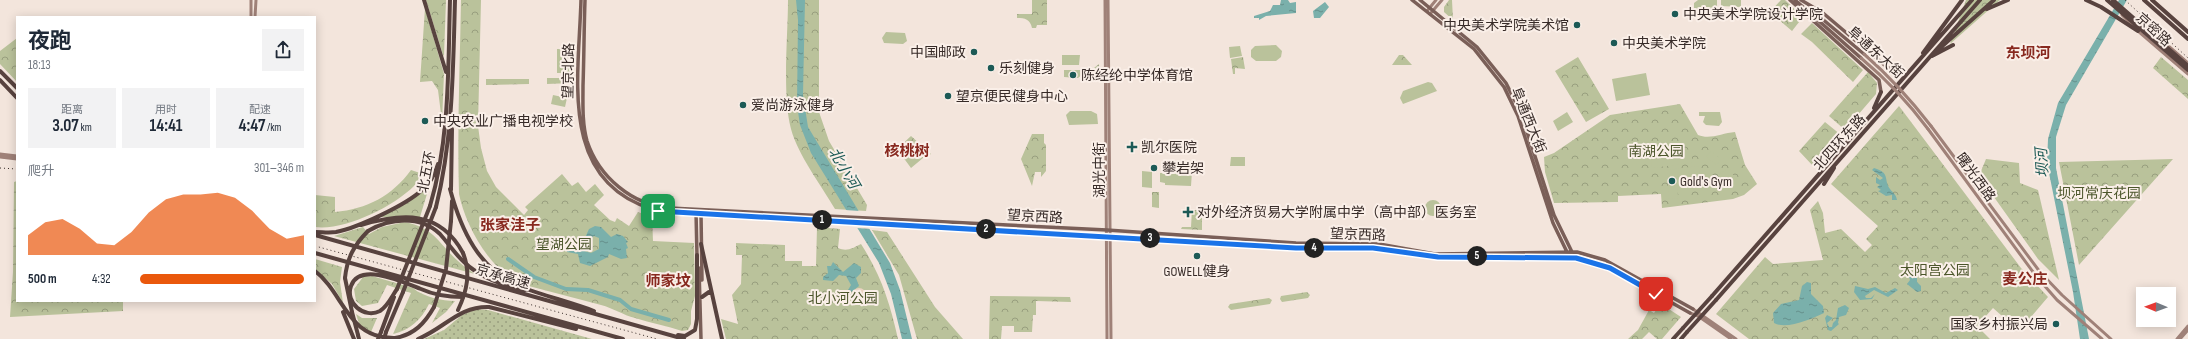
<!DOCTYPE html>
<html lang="zh">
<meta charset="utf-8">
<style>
body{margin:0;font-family:"Sofia Sans Condensed","Noto Sans SC",sans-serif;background:#f2f2f3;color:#1f2937;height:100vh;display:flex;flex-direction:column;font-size:15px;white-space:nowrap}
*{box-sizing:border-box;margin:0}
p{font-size:13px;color:#747a83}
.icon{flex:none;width:22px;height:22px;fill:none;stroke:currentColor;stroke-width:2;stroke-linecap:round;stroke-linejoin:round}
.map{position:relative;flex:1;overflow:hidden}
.drawer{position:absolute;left:16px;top:16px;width:300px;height:286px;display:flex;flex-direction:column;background:#fff;border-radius:0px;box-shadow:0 2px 10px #0003}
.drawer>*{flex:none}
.needle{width:26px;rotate:271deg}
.buttons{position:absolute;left:2136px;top:287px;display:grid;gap:8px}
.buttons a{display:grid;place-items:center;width:40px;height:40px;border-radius:0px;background:#fff;box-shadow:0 2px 10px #0003;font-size:20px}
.pin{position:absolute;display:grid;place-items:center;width:34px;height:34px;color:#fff;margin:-17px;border-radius:8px;box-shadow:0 2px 6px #0006}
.km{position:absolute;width:20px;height:20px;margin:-10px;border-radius:50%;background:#222;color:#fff;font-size:11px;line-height:20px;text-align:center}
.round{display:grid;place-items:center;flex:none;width:42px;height:42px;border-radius:0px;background:#f2f2f3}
.headline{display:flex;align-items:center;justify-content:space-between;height:68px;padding:0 12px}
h1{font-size:22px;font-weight:700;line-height:30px}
.figures{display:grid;grid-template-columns:repeat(3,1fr);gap:6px;height:68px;padding:4px 12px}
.figures div{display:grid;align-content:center;border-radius:0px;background:#f2f2f3;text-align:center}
.figures b{font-size:17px;font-weight:700}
.figures small{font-size:11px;font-weight:400}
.figures p{font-size:11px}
.chart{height:112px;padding:8px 12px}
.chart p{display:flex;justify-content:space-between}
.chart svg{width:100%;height:72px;margin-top:4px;fill:#ea580c;opacity:.7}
ul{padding:0 12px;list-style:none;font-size:13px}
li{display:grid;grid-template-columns:64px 48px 1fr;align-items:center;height:30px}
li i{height:10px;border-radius:5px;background:#ea580c}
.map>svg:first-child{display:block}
.grass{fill:url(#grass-dots)}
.forest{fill:url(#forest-crowns)}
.garden{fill:#bac29b}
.plaza{fill:#ebd3c2}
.water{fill:url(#water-ripples);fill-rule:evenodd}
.pier{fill:#f3e5dc}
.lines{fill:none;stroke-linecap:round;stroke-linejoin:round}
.river{stroke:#7ab0ab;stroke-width:4}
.secondary{stroke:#9f8178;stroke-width:3}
.primary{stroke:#7a5f58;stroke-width:3.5}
.highway{stroke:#58433f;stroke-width:4}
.rail{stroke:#372b28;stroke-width:1;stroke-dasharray:1 3;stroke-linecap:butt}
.secondary-bridge{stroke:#9f8178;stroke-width:3}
.highway-bridge{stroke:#58433f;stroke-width:4}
.route-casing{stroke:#fff;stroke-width:8}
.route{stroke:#1a73e8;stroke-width:5}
.poi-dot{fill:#1c5a56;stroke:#faefe8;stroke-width:1.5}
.labels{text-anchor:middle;stroke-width:4;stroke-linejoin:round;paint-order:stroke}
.poi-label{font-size:14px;fill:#372b28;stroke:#faefe8;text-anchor:start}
.street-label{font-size:14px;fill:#372b28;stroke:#faefe8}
.park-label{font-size:14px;fill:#4c562b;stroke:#faefe8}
.neighbourhood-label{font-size:15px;font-weight:bold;fill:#88291f;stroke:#faefe8}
.water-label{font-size:15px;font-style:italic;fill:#1c5a56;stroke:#faefe8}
</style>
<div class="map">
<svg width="2188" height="339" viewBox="0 0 2188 339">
<defs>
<pattern id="grass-dots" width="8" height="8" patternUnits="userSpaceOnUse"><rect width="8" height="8" fill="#bac29b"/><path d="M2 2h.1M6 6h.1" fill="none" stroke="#989e7e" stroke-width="1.8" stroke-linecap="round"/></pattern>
<pattern id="forest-crowns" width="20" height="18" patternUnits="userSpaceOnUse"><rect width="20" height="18" fill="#bac29b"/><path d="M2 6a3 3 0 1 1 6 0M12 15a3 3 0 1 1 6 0" fill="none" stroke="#989e7e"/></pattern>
<pattern id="water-ripples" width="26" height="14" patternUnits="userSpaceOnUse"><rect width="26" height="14" fill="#7ab0ab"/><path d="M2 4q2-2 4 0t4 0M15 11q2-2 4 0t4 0" fill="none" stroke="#658f8b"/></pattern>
</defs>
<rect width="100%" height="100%" fill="#f3e5dc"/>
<path class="grass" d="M1099,64V77L1096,81L1082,80L1087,75L1089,77L1091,75L1093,76L1096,70L1094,68Z
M476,309L488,310L592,339H424L444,330L462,315Z"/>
<path class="forest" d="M426,0H446L444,56L443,55Z
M461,0H481L478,126L481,148L487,171L496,187L524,215L528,210L525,207L562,174L572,186L578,182L586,192L595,184L604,195L594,205L610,220L615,222L617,218L629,226L638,212L652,217L653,241L694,243L695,296L691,311V324L688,330L682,331C667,326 651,323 635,318C623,315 613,308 601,305C576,298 550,292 525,285C492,275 465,225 459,194C457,129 460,64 461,0Z
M788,0H819V112L829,141L867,205L866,211L835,209C821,185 798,155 791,129C782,95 788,36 788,0Z
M1032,0H1047V25H1037L1036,28H1032C1030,19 1025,18 1017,18V14H1032Z
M1449,0H1452L1453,20L1444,12V7Z
M1781,0H1785L1803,17L1792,31L1770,12Z
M1966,0H2000L1950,44Z
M425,8L444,74L442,122L438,90L432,81L420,82Z
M1812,23L1863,70L1853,82L1812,42L1801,34Z
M17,38V82L0,64V51Z
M1399,55H1403L1412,65H1392Z
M1243,57L1245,69L1235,68V74H1233L1231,59Z
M1578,57L1609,109L1586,122L1555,71Z
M2161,57L2188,80V99L2153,68Z
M1868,72L1877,83L1876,94L1845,130L1829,116Z
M547,78H571V83L547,84Z
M486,79H529V84L486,85Z
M1680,104L1698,135C1710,140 1722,133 1735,132L1745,165L1757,184L1744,195L1733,199L1662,208L1661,194L1618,196V202L1554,203L1545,172L1544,157L1554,153L1610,115Z
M1899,106L2021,268L2048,297L2019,331L1993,308L1977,326L1990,339H1749L1716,314L1765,257L1773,264L1823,260L1810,210L1818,201L1823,213L1825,233L1841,229L1865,252L1872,245L1866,239L1878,226L1831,184Z
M1825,122L1841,135L1813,166L1799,151Z
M1032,134H1044V143L1046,145V171L1041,177V172H1035L1032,186L1021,159Z
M911,136L931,154L923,158L911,168L897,149Z
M1986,159L2019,163L2020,183L2038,190L2059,280L2038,259L1979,176Z
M2173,159L2079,265L2059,162Z
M411,170L423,174C420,178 417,183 414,186C393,207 344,231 315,227V195L335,197V212C367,209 392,196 411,170Z
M17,181V301H123V311L10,317L13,272L14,182Z
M430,184L420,217H381Z
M1152,192H1159V208L1152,207Z
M1192,210H1202V230L1181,229L1182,227H1191Z
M405,222C436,229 437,242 458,261C463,266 469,270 475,274L334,236L363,227L369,234L382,227Z
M817,227L840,229L838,248C847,252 853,248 861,244C881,275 890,303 898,339H726L721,319L738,324L732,295L741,284L742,255H736V243L785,245V261H802V266H816Z
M872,230L887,232L935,307L963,339H917L899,275Z
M315,259L342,267L340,282L343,303L332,284L315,269Z
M372,276L413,288C423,297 443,301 455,301L446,312L432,323L440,308L429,304C421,320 410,330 393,334L411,293L387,285L378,303L362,306L356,301L354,289L363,277Z
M1307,292L1310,295L1308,298L1282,302L1280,299L1281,296Z
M990,296L1070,297L1071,302L1036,301V315H1033L1032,332H1014V326H1002L1001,339H989Z
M1269,298L1272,300L1270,304L1231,310L1228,307L1230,304Z
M1655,300L1681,317L1662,339H1657L1649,332L1642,339H1628L1638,330L1649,310L1654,313L1659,306L1653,302Z
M356,314L362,318H377L371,332L360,326Z"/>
<path class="garden" d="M1698,0H1717V13L1694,9V3Z
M1721,0H1741V7L1721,6Z
M886,32L905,33L907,41L903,44L884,43L882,38Z
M1276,45L1282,51L1281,57L1276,61H1256L1251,57V50L1255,46Z
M1240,46L1242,56L1230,58L1229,47Z
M557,49H572L571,73H557Z
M1062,55H1080L1079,65H1062Z
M1064,70H1084V73L1078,78L1064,77Z
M1646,73L1650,95L1616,101L1612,79Z
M1428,82L1432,83L1437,91L1403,104L1400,98L1403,91Z
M553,95L567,98L565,107L551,104Z
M1070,111H1091L1097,114L1098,124L1069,125L1066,115Z
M1567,112L1573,122L1558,131L1553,121Z
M1699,112H1720L1722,122L1719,126L1706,125L1703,122L1705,116H1699Z
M1692,149V162L1689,163L1652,168L1651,155Z
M1711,151L1721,159L1717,165L1706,157Z
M1231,157H1245V166H1230Z
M1699,166L1700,186L1694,187L1692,175L1677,177L1678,198L1669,199L1667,170Z
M1729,168L1736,179L1725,185L1719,174Z
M1165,170L1192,171L1191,186L1165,185V183L1160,182V173H1165Z
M1142,171L1152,172V188L1142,187Z
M1425 208a8 8 0 1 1 16 0a8 8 0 1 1-16 0Z"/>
<path class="plaza" d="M852 295a7 7 0 1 1 14 0a7 7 0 1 1-14 0Z"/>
<path class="water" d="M796,0H805L803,95L808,127L890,263L900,290L912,339H902L891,294L879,263L811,153L800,125L797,105L798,20Z
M1281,0H1288L1290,3L1296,2V13L1266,16L1259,20V18H1254V16L1270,11L1273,5H1280Z
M2119,0H2127L2066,105L2056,137V168L2089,339H2080L2073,292L2047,163L2048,139L2058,103Z
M1325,2L1329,7L1320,18H1314L1313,11Z
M1874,168C1891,173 1883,179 1890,189C1893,193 1896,194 1897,200H1892V195L1886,196L1878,191L1881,190L1877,187L1880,185L1876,183V177L1880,180L1883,178L1872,170Z
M595,226L601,227L611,237L617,234L623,236L628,242L626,243L628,248L626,249L627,258L621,259L609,254L608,257L590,266L580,263L578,254L567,252V246L571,240L576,242L584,240L589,229ZM594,236L599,238V249L591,253L581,250L582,244Z
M833,262L843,272L854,263L861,267V273L856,278L859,286L850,293L848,290L851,285L846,276L839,275L833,281L823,280V277L828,273L827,266H831Z
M1908,273L1917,276V282L1921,286V291L1917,292L1907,284L1910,280Z
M1807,282L1811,283V294L1823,306L1824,313C1812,319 1786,330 1774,323L1773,313L1781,304L1799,300L1802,286Z
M1855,286L1868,289L1875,287L1886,293L1895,288L1898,290L1888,297L1874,290L1865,296L1866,298H1871L1875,294L1872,299L1860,300L1854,292Z
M1845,305L1849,308L1846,315L1839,317L1838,323L1836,321L1839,324L1831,331L1828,330L1825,318L1827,315L1833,318L1827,323L1829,327H1832L1833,323L1836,320L1838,308Z"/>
<path class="pier" d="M845,210L860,211L872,229L856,228Z"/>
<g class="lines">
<path class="river" d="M508,259L534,277L566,289L588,290L620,300L631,309L669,320"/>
<path class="secondary" d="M1105,0L1107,339
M1108,0L1111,339
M1427,11L1436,0
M1430,14L1442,0
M2122,15L2134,27
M251,17V0
M255,17L256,0
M2138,31L2188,74
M2158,37L2188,63
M1931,126L2040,272L2062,295L2111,339
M1928,129L2036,276L2057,300L2102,339
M0,154L17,156
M0,157L17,159
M1693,309L1736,339
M1690,313L1698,316L1731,339
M2177,339L2188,326
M2180,339L2188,330"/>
<path class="primary" d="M581,0C579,77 558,180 652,209C668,214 685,213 701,214L1295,248H1373L1438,257L1578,259L1610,268L1690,313
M585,0C584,29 584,57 583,86C583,104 582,123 587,141C599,177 632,205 670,208L1107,230L1296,243L1379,244L1435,254L1577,252L1605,260L1693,309
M1412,0L1474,49L1504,87L1518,116L1553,223L1567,252
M1420,0L1477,47L1506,83L1521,113L1554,215L1572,252
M1790,0L1879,80L1881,92
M1795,0L1861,58
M1801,0L1823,13L1888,68H1902
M1808,7L1864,54
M696,212L697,256
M701,213L702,280
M699,268L701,339"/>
<path class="highway" d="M424,0L446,72
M2086,0L2101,7L2138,31
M2107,0L2188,70
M2113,0L2188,66
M2144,0L2188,39
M2152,0L2188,32
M1987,9L2008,0
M1939,49L1994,0
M1923,53L1962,0
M1932,56L1953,45
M0,71L17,88
M0,80L17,98
M1874,108L1881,92
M1821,164L1834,154
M1824,184L1834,168
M450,189C461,230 479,270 521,287C545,296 570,302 594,311
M451,190L452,129
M430,206C450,139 448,68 450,0
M436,207C453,139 453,70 455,0
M451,221L452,201
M361,225C402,213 440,210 463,253
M368,231C390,218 420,215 440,234C448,243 455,254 464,262C479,277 504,286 525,290
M315,232C322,232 329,233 336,232C357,228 406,205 422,190C430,184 435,174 438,164
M315,235L684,339
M701,244L722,339
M315,253L623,339
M315,271C344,293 347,339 395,338C414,335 425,323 434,307
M345,278L352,312
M397,289C392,296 388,306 380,311C364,319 345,303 351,286C360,261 405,283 421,289C434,295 449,297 463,297
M1712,296L1972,0
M702,297L709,292L712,294
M1716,300L1980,0
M343,312L354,339
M381,332L394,297
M386,332L403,292
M358,335L359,339
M678,335L685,336L695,330L697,319V255
M418,339C445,328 459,306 489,307L576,329
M1673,339L1683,328
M1681,339L1687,332"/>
<path class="rail" d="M2125,0L2188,58
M0,168L17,169
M315,246L657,339"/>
<path class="secondary-bridge" d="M1864,54C1889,76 1911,100 1931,126
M1861,58C1886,79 1908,102 1928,129"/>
<path class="highway-bridge" d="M345,278C347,258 354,245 368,231
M397,289L430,206
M403,292L436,207
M434,307L446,269L451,221
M458,310C467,291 471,273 463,253
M352,312L358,335
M1683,328L1712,296
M1687,332L1716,300
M378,339L381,332
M384,339L386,332"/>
</g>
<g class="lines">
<defs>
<path id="route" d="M658,211L1296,248H1373L1438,257L1576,258L1610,268L1656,294"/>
</defs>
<use href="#route" class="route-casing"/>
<use href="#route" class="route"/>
</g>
<g class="poi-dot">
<circle cx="1675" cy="14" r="4"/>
<circle cx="1577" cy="25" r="4"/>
<circle cx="1614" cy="43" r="4"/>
<circle cx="974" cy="52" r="4"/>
<circle cx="991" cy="68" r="4"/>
<circle cx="1073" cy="75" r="4"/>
<circle cx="948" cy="96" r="4"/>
<circle cx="743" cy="105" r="4"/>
<circle cx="425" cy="121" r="4"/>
<path d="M1130 141h4v4h4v4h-4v4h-4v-4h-4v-4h4z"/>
<circle cx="1154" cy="168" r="4"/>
<circle cx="1672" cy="181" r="4"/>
<path d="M1186 206h4v4h4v4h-4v4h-4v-4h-4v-4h4z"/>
<circle cx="1197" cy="256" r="4"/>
<circle cx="2056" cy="324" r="4"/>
</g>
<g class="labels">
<g class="poi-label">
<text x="1683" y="19">中央美术学院设计学院</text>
<text x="1569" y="30" text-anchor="end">中央美术学院美术馆</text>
<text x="1622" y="48">中央美术学院</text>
<text x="966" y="57" text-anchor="end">中国邮政</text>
<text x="999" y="73">乐刻健身</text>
<text x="1081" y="80">陈经纶中学体育馆</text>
<text x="956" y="101">望京便民健身中心</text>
<text x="751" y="110">爱尚游泳健身</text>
<text x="433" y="126">中央农业广播电视学校</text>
<text x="1141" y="152">凯尔医院</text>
<text x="1162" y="173">攀岩架</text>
<text x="1680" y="186">Gold's Gym</text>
<text x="1197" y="217">对外经济贸易大学附属中学（高中部）医务室</text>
<text x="1197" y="276" text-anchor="middle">GOWELL健身</text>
<text x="2048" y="329" text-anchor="end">国家乡村振兴局</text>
</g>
<g class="street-label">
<text transform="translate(2154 29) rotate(42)" y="5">京密路</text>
<text transform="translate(1876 52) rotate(42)" y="5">阜通东大街</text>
<text transform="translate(568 71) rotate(-89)" y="5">望京北路</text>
<text transform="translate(1529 120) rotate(68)" y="5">阜通西大街</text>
<text transform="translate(1839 142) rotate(-48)" y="5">北四环东路</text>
<text transform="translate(1099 170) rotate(-90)" y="5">湖光中街</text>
<text transform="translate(426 172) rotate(-79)" y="5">北五环</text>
<text transform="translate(1976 177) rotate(54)" y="5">曙光西路</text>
<text transform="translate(1035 216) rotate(3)" y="5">望京西路</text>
<text transform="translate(1358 234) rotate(2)" y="5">望京西路</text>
<text transform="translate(503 276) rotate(16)" y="5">京承高速</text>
</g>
<g class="park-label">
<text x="1656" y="156">南湖公园</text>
<text x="2099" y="198">坝河常庆花园</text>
<text x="564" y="249">望湖公园</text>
<text x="1935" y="275">太阳宫公园</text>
<text x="843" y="303">北小河公园</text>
</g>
<g class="neighbourhood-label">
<text x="2028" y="58">东坝河</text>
<text x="907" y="156">核桃树</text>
<text x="510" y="230">张家洼子</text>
<text x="2025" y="284">麦公庄</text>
<text x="668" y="286">师家坟</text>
</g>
<g class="water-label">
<text transform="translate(2042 163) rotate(-94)" y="5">坝河</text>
<text transform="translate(844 168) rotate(59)" y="5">北小河</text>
</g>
</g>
</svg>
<div class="buttons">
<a><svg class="needle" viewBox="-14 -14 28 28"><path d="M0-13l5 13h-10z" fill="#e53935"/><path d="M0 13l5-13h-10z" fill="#747a83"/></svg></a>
</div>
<div class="pin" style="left:658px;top:211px;background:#1e9e55"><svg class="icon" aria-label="arrive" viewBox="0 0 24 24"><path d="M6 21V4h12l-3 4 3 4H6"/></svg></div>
<div class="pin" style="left:1656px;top:294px;background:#d93025"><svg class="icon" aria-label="check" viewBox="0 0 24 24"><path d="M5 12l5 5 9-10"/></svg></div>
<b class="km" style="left:822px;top:220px">1</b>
<b class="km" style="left:986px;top:229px">2</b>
<b class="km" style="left:1150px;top:238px">3</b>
<b class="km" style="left:1314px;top:248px">4</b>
<b class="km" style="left:1477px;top:256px">5</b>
<section class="drawer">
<div class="headline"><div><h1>夜跑</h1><p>18:13</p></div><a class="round"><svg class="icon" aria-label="share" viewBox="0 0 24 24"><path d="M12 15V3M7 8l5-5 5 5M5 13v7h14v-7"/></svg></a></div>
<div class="figures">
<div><p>距离</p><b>3.07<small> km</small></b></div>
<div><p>用时</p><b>14:41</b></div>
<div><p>配速</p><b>4:47<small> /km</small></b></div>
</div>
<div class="chart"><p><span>爬升</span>301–346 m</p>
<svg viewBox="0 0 160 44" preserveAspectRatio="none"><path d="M0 44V32L10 24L20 22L30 28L40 37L50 38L60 30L70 18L80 10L90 7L100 7L110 6L120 9L130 17L140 28L150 34L160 32V44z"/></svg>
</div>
<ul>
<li><b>500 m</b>4:32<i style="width:100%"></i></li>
</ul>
</section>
</div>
